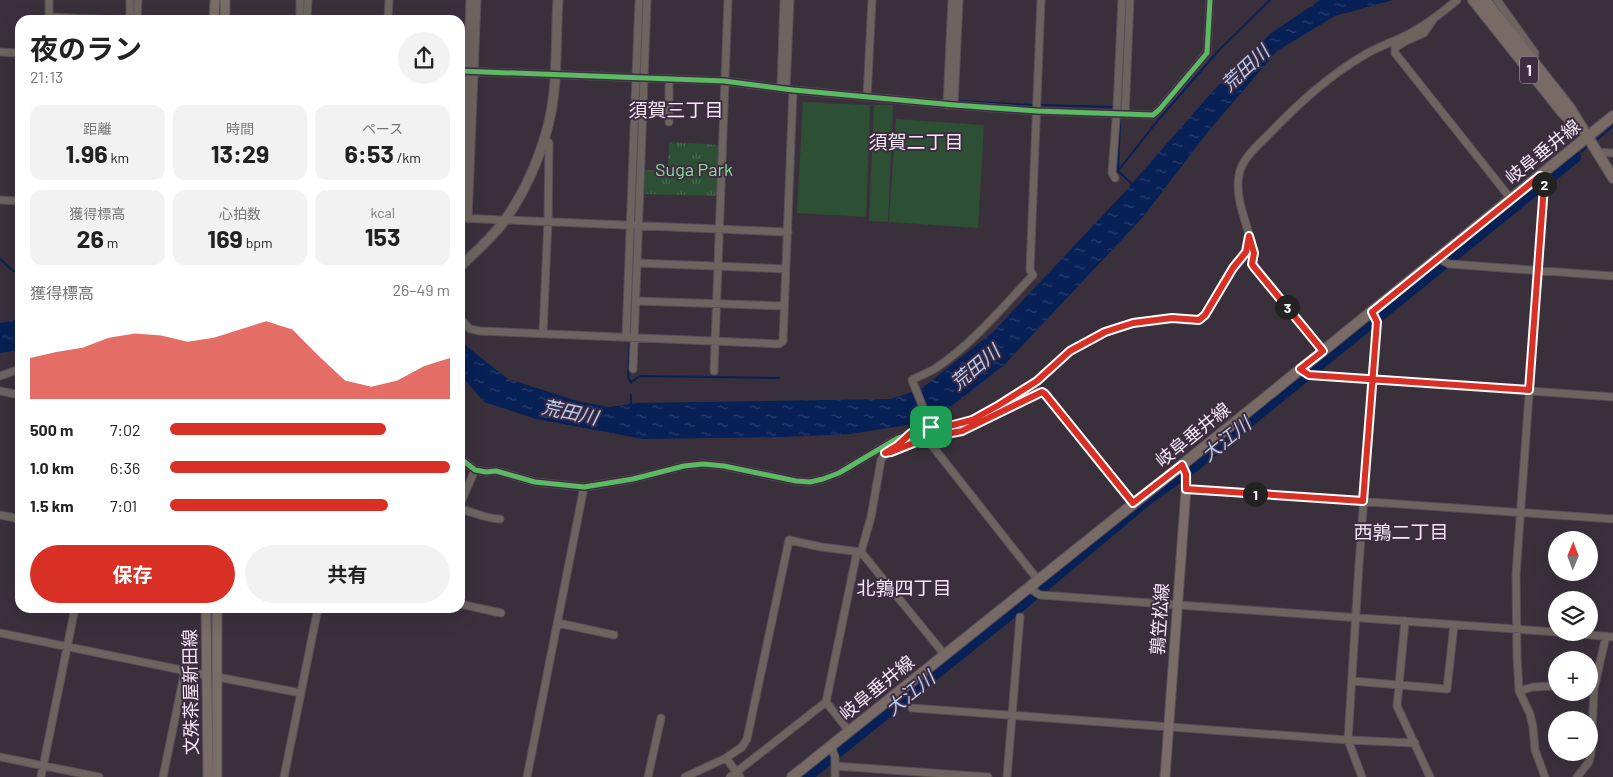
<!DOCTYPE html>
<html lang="ja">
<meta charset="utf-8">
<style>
body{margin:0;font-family:Barlow,"Noto Sans JP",sans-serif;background:#f2f2f2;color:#222;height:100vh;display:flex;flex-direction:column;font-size:19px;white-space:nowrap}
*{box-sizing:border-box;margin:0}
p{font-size:16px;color:#767676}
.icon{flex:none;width:28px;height:28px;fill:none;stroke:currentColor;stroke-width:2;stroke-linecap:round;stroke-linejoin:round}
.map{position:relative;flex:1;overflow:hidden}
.details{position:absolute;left:15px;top:15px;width:450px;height:598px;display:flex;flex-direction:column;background:#fff;border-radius:15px;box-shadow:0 5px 20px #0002}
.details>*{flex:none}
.needle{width:32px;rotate:1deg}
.tools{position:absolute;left:1548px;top:531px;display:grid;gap:10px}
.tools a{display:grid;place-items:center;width:50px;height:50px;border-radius:50%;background:#fff;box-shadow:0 5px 20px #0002;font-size:25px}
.pin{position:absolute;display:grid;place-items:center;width:42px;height:42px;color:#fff;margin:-21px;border-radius:10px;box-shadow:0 2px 8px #0006}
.km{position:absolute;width:25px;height:25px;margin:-12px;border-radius:50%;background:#222;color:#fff;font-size:14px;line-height:25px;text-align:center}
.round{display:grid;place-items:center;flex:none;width:52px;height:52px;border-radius:26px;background:#f2f2f2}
.head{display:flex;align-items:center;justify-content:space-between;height:85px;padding:0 15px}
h1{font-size:28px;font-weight:700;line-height:38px}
.metrics{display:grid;grid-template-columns:repeat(3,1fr);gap:8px;height:85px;padding:5px 15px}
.metrics div{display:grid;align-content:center;border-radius:12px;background:#f2f2f2;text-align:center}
.metrics b{font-size:25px;font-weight:700}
.metrics small{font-size:14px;font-weight:400}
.metrics p{font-size:14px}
.chart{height:140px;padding:10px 15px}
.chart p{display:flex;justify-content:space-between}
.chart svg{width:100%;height:90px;margin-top:5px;fill:#d93025;opacity:.7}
.button{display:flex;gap:10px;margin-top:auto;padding:10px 15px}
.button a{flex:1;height:58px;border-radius:30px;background:#d93025;color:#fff;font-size:20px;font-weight:700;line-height:58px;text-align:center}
.button a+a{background:#f2f2f2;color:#222}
ul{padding:0 15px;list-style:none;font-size:16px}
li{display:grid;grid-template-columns:80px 60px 1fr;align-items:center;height:38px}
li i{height:12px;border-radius:6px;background:#d93025}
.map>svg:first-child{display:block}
.park{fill:url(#park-tufts)}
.garden{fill:#2d4f34}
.water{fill:url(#water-ripples)}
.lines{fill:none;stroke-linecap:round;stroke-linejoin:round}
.stream{stroke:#072056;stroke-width:2}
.river{stroke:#072056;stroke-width:12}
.minor-casing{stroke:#574e59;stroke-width:9}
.tertiary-casing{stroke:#574e59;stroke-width:11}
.secondary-casing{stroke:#574e59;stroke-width:11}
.primary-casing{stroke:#574e59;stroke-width:12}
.minor{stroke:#6d635f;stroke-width:7}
.tertiary{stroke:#6d635f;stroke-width:9}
.secondary{stroke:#7a6d67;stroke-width:9}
.primary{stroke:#786b66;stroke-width:10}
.cycleway-casing{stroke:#3e2c40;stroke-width:8}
.cycleway{stroke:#5cba63;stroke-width:5}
.route-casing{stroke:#fff;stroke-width:10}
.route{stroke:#d93025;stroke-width:6}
.labels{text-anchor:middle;stroke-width:4;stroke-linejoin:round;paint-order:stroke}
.shield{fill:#3e2c40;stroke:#beb0bf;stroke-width:1}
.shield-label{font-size:16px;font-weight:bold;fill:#f5e9f6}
.street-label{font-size:18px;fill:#f5e9f6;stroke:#3e2c40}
.park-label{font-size:18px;fill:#83e395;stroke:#3e2c40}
.water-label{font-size:19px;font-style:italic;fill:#b7ccf1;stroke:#3e2c40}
.neighbourhood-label{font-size:19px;fill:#f5e9f6;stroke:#3e2c40}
</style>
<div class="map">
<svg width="1613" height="777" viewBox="0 0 1613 777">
<defs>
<pattern id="park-tufts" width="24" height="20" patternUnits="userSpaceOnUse" patternTransform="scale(1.25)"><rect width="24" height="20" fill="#2d4f34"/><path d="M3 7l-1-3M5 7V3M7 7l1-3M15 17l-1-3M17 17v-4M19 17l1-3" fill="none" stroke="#4c6852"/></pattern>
<pattern id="water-ripples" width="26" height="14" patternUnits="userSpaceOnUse" patternTransform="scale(1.25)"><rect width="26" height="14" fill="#072056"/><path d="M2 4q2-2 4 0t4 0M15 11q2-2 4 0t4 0" fill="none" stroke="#2c406f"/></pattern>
</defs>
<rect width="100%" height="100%" fill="#3a303c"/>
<path class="park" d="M669,142L721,145L718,196L641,194L643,170L668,171Z"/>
<path class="garden" d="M803,102L870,105L866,217L797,213Z
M874,105H893L888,222L869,221Z
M896,119L984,125L978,228L889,222Z"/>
<path class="water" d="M1320,0H1393L1335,16L1277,51L1207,133L1143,217L1003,366L941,414L913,424L851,434L784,437L643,439L536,419L484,402L460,374V341L508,379L581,402L609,407L637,403L891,399L921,389L993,332L1121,196L1213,91L1270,34Z
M20,319V350L0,353V323Z"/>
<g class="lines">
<path class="stream" d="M133,10L134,0
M955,10V0
M303,18L304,0
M640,74L643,0
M639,98V82
M958,101L1032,105
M1041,105L1114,107
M1121,106L1123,60
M1120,120L1118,171L1132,184
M1594,142L1613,126
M1575,157L1588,146
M1118,171L1159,119L1219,50L1270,0
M634,222L638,125
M0,259L13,271H20
M630,334L634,228
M630,340L628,377L631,383
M631,382L640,376L779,378
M631,395V406"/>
<path class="river" d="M806,777L1026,601L1150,497L1194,466L1575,157"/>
<defs>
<path id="minor" d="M1497,0L1535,53L1534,61
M49,17L113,20
M49,20V0
M130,20V0
M137,20L138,0
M300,20V0
M307,20L308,0
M388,20L389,0
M1433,20L1424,33L1404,42L1395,48V53L1511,199
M0,52L20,53
M460,71L724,81L793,90L954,105L1037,111L1153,115L1159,110L1207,53L1210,0
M781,88L784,0
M786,88L790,0
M867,97L872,0
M947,105L952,0
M954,105L959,0
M1125,114L1130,0
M669,122V79
M1596,152L1613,153
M1540,176L1544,186L1516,575L1517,656L1519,691L1530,714L1533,727L1535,750L1545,777
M1115,178L1112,173L1117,107L1122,0
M0,200L20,201
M460,218L788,232
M461,218L470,0
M468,219L477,0
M1438,258L1449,264L1613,276
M637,263L786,269
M636,301L784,306
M460,319L470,329L480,331L779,344L783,341L793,90
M543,333L548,221L549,143L544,139
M626,337L639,0
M1323,351L1252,264C1256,234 1233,206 1239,175C1241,160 1257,146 1267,136C1298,104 1328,76 1366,54C1382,45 1399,40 1414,31C1430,22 1444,11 1457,0
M633,369L647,0
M1300,369L1309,375L1613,397
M714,371L728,0
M0,376L20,369
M0,391L20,395
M1009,403C1019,399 1035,388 1045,394L1133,503
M931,427L912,380C919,376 928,373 936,368C973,343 1002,308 1033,275L1030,270L1041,0
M926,438L1038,580
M885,453L891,452L926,438L963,431L1017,404
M460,458L475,470L486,472L496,471L535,482L584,487L633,479L684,466L703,464L724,466L796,481L810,482L823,479L839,473L898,438L931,427L953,425L972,420L999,405L1037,381L1070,351L1105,332L1133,323L1171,318L1199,320L1205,315L1224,281L1246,252L1249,237
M1186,489L1613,519
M460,504L475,470
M460,509C474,512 486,519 500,519
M0,515L20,519
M861,552L871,517L881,460C887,448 899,444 909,435
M861,552L944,654
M1029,588L1040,595L1556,632
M460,604L501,613
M1405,621L1397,706L1430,777
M558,623L614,635
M1558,632L1613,637
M0,633L206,675
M217,677L301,693
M1352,681L1447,689L1454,625
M1519,691L1533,687L1556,686
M826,702L857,552
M912,708L1348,740L1415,743
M831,746L835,757V777
M0,757L99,777
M835,766L988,777
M41,777L75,608
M163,777L185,670
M284,777L318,608
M527,777L584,487
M648,777L661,718
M685,777L726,758
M730,777L826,702L849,731
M740,777L726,758L742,747L747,739L789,540L821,547L861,552
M1007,777L1020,617
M1362,777L1348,740L1359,564L1377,322L1372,312
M1577,777L1589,762L1591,754L1594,689L1606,636"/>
<path id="tertiary" d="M460,267C475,252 493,237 505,220C530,185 550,135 554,92C557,62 556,31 558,0"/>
<path id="secondary" d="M214,20L215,0
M225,20V0
M206,608L208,777
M217,608V777
M1165,777L1186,489V474L1182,465"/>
<path id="primary" d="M1473,0L1562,112L1576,126
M1485,0L1570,108L1613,178
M792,777L1182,465L1613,116"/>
</defs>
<use href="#minor" class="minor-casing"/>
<use href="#tertiary" class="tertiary-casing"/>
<use href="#secondary" class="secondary-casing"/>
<use href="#primary" class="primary-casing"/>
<use href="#minor" class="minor"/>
<use href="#tertiary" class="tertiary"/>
<use href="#secondary" class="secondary"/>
<use href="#primary" class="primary"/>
<defs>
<path id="cycleway" d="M460,71L724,81L793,90L954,105L1037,111L1153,115L1159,110L1207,53L1210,0
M460,458L475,470L486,472L496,471L535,482L584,487L633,479L684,466L703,464L724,466L796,481L810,482L823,479L839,473L898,438L931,427L953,425L972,420L999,405L1037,381L1070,351L1105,332L1133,323L1171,318L1199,320L1205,315L1224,281L1246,252L1249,237"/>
</defs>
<use href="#cycleway" class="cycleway-casing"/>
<use href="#cycleway" class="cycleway"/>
</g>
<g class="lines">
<defs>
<path id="route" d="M931,427L911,433L898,445L885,453L891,452L926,438L962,431L1042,392L1045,394L1133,503L1182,465L1186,474V489L1363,501L1377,322L1372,312L1540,176L1544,186L1529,390L1309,375L1300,369L1323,351L1254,267L1252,264L1254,253L1249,236L1246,252L1233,268L1205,315L1199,320L1172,318L1133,323L1105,332L1070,351L1037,381L999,405L972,420L953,425L931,427"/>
</defs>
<use href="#route" class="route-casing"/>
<use href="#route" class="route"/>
</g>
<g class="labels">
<rect class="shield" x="1520" y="56.5" width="18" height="27" rx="4"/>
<g class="shield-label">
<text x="1529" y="76">1</text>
</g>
<g class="street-label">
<text transform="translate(1543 152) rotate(-39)" y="6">岐阜垂井線</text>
<text transform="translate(1193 435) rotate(-39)" y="6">岐阜垂井線</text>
<text transform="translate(1160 619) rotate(-86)" y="6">鶉笠松線</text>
<text transform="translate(877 688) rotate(-39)" y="6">岐阜垂井線</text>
<text transform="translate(191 692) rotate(-91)" y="6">文殊茶屋新田線</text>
</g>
<g class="park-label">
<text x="694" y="176">Suga Park</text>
</g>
<g class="water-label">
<text transform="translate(1245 68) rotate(-43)" y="7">荒田川</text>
<text transform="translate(975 367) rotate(-40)" y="7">荒田川</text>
<text transform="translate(570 412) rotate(12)" y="7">荒田川</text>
<text transform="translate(1226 439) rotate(-39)" y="7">大江川</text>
<text transform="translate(910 693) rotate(-39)" y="7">大江川</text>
</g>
<g class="neighbourhood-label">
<text x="676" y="117">須賀三丁目</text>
<text x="916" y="149">須賀二丁目</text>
<text x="1401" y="539">西鶉二丁目</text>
<text x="904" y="595">北鶉四丁目</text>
</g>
</g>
</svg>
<div class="tools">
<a><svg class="needle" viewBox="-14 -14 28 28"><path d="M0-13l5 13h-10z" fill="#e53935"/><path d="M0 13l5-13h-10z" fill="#767676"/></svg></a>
<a><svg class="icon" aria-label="layers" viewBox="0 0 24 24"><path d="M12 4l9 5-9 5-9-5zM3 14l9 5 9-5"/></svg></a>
<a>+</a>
<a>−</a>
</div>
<div class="pin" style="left:931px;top:427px;background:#1e9e55"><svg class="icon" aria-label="arrive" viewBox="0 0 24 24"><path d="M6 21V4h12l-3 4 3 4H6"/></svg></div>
<b class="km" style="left:1255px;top:494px">1</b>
<b class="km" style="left:1544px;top:184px">2</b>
<b class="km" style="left:1287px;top:307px">3</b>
<section class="details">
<div class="head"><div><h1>夜のラン</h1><p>21:13</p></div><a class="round"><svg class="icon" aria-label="share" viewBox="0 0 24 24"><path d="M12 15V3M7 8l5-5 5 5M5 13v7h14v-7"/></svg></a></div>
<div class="metrics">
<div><p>距離</p><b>1.96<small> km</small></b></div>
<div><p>時間</p><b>13:29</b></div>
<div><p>ペース</p><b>6:53<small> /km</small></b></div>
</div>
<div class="metrics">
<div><p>獲得標高</p><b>26<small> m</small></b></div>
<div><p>心拍数</p><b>169<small> bpm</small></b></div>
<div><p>kcal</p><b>153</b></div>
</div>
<div class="chart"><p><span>獲得標高</span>26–49 m</p>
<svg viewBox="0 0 160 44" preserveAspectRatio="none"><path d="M0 44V24L10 21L20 19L30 14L40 12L50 13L60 16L70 14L80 10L90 6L100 10L110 23L120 35L130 38L140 35L150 28L160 24V44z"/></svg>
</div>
<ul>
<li><b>500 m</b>7:02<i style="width:77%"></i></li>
<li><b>1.0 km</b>6:36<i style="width:100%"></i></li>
<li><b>1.5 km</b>7:01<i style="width:78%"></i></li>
</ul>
<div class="button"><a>保存</a><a>共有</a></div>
</section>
</div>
